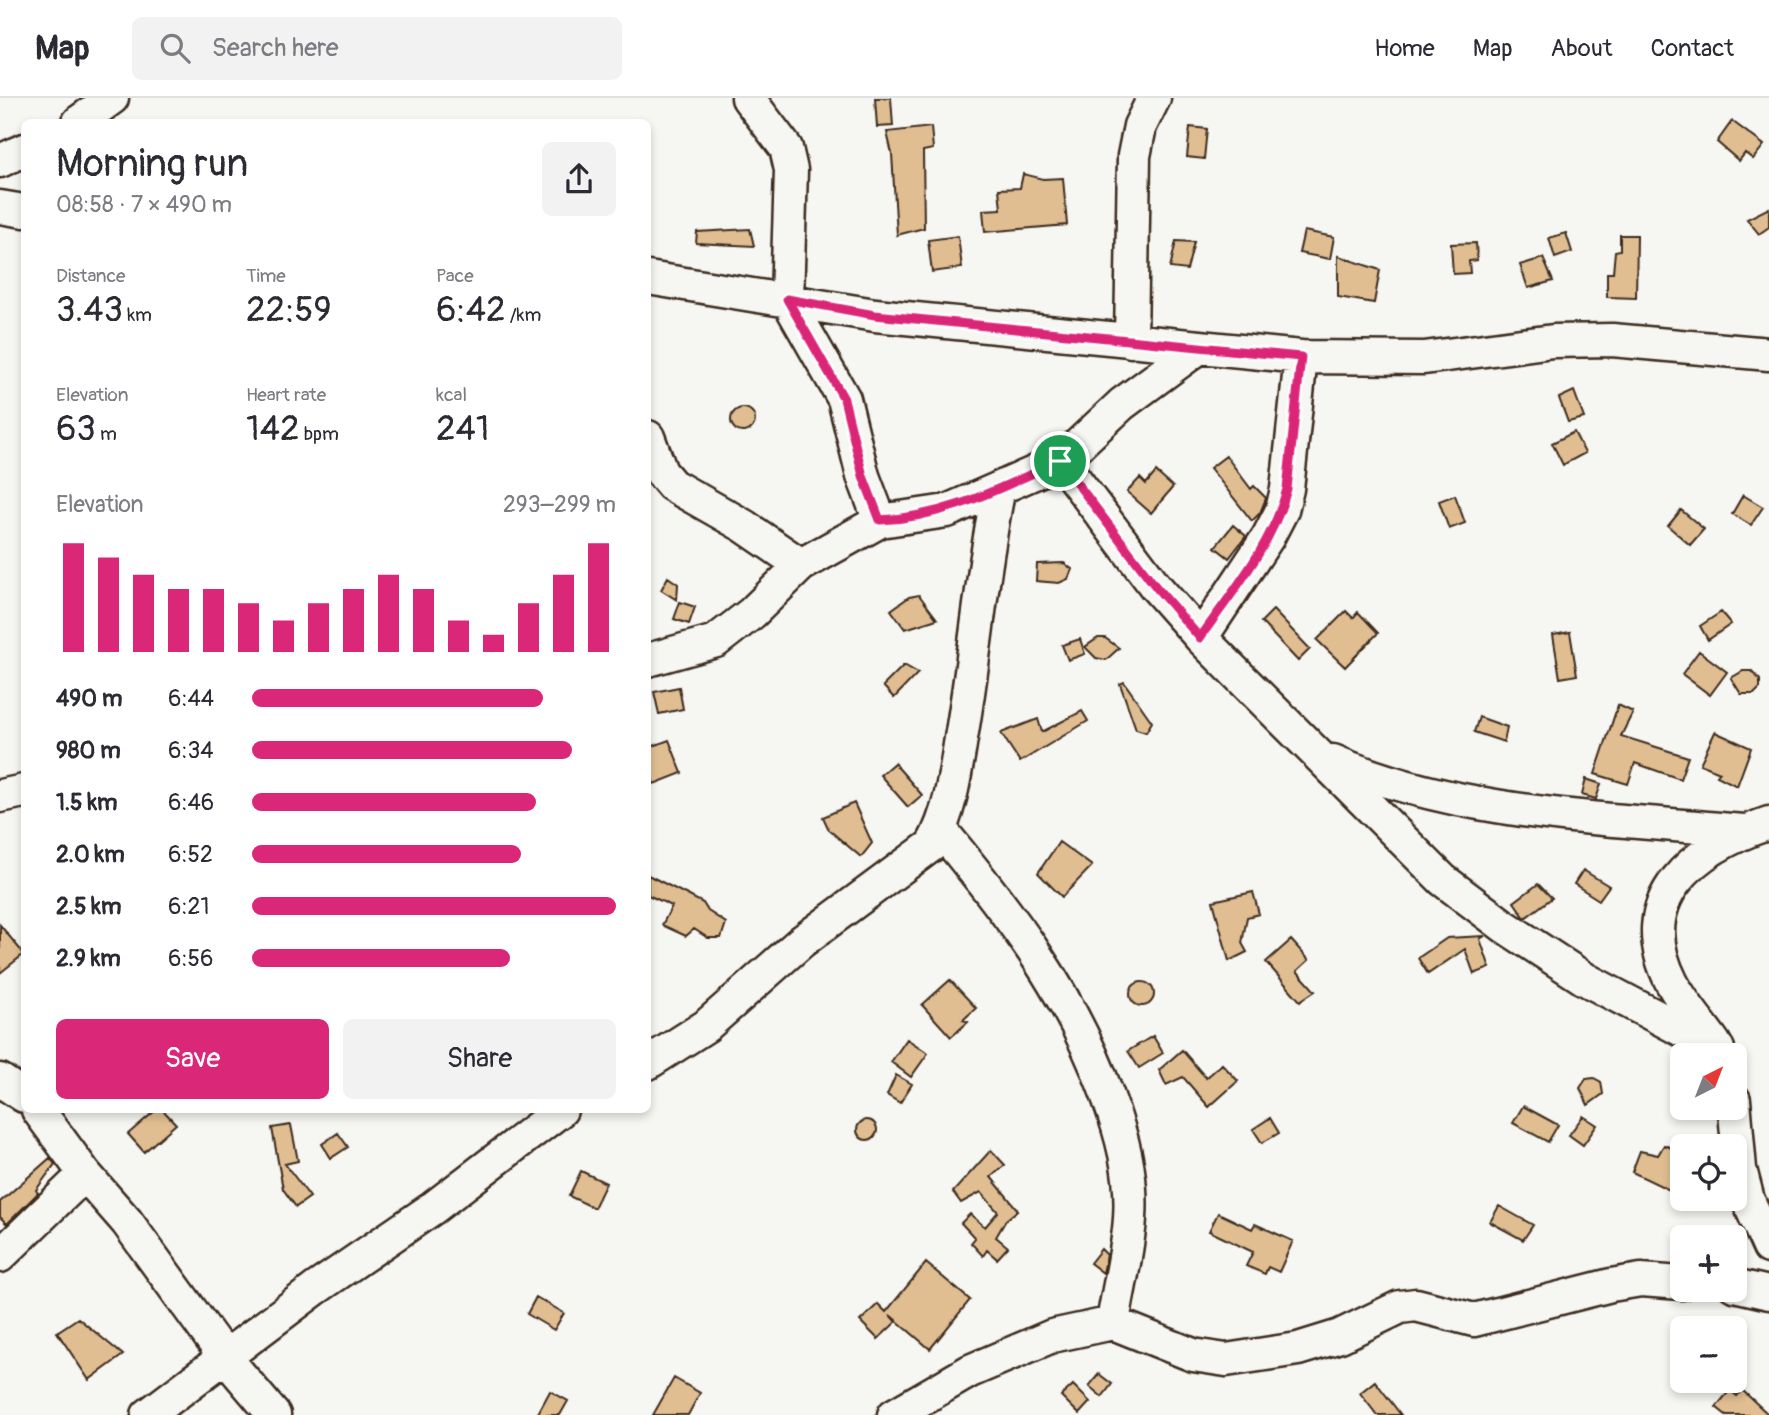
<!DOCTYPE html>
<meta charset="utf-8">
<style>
body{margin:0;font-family:Pangolin,sans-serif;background:#f2f2f3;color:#2b2b33;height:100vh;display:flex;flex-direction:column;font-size:26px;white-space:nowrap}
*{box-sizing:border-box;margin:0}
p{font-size:23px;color:#7c7c81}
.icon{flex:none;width:38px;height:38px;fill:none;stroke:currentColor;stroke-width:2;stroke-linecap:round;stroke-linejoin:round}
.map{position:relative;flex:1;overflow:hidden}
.sheet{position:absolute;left:21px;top:21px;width:630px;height:994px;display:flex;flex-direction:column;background:#fff;border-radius:10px;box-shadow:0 4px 10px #0003}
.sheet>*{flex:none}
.needle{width:46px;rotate:42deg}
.fabs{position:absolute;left:1670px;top:945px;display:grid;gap:14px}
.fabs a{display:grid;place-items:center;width:77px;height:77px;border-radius:10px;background:#fff;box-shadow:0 4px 10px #0003;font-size:35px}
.pin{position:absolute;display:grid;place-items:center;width:60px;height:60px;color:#fff;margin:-30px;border:4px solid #fff;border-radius:50%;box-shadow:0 2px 7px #0007}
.round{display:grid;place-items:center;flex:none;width:74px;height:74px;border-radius:10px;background:#f2f2f3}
.headline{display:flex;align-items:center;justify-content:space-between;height:119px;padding:0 35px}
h1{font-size:38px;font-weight:600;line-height:52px}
.figures{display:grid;grid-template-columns:repeat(3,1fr);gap:10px;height:119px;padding:7px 35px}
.figures div{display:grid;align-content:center}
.figures b{font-size:35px;font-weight:600}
.figures small{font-size:19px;font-weight:400}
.figures p{font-size:19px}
.chart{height:196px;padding:14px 35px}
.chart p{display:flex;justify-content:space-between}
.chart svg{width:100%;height:126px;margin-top:7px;stroke:#db2777;stroke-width:6}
.primary-button{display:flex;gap:14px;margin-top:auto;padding:14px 35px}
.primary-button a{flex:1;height:80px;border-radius:10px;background:#db2777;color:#fff;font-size:28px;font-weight:600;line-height:80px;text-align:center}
.primary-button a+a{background:#f2f2f3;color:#2b2b33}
ul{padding:0 35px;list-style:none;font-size:23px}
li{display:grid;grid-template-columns:112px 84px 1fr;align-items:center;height:52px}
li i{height:18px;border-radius:9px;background:#db2777}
header{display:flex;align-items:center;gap:42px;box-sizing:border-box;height:98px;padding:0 35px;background:#fff;border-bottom:2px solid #e1e1e2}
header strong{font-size:33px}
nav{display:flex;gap:38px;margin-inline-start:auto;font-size:24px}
.search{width:490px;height:63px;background:#f2f2f3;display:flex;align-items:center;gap:18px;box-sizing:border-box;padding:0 24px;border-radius:10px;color:#7c7c81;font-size:26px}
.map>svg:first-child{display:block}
.building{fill:#e1be92;stroke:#3b2a1e;stroke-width:2}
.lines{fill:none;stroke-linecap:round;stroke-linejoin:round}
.minor-casing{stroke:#3b2a1e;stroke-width:37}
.minor{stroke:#f6f6f2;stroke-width:32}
.route-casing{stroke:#fff;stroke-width:14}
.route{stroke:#db2777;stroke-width:9}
</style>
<header>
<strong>Map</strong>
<div class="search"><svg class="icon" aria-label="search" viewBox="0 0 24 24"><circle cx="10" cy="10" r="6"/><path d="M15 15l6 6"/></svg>Search here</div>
<nav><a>Home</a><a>Map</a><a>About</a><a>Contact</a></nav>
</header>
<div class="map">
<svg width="1769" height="1317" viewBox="0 0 1769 1317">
<rect width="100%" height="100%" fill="#f6f6f2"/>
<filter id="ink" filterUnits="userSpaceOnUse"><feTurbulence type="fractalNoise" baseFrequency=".0143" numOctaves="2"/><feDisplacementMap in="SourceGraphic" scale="14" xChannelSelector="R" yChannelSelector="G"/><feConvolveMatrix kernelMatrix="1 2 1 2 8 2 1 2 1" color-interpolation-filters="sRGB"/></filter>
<g filter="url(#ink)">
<path class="building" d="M875,0H891L893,28L877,29Z
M1732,23L1764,47L1753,61L1745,55L1739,63L1717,44Z
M931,29L933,51L923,53L924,130L897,137L892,56L887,34Z
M1190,29L1207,31L1204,61L1187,59Z
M1023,76L1043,81L1063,80L1067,127L985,134L983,112L1001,111L999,91L1020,90Z
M1769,110V129L1759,136L1747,121Z
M750,131L754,148L696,145L697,134Z
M1304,133L1334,139L1330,161L1299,155Z
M1566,135L1572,154L1555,160L1549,140Z
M1620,137H1637L1636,200L1607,199V175H1613L1615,153L1620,152Z
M958,138L962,170L932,174L928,142Z
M1176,143L1194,144L1187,172L1170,170Z
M1476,145L1477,162L1469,163L1470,175L1453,176L1451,146Z
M1338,158L1380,172L1374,205L1338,199Z
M1543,160L1553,183L1528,190L1520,167Z
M1574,293L1584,320L1568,324L1559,300Z
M731 322a12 12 0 1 1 24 0a12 12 0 1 1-24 0Z
M1574,334L1585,355L1563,367L1552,345Z
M1226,358L1251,391L1254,388L1266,400L1260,415L1252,423L1210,370Z
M1156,374L1173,389L1151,415L1127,394L1140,380L1146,386Z
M1455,397L1465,425L1449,431L1439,403Z
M1743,397L1763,409L1751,427L1732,416Z
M1681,412L1704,431L1690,447L1668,428Z
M1233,427L1246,438L1229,460L1215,449Z
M1064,465L1072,471L1068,481L1059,485L1036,483L1037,466Z
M668,479L678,486L677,502L661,492Z
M919,497L937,521L905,531L891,512L909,499Z
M680,504L695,509L689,526L674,521Z
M1273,512L1310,551L1298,563L1261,524Z
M1346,513L1353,520L1358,514L1378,535L1345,569L1317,542Z
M1721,514L1731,526L1708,542L1700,528Z
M1570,534L1577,577L1560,580L1553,537Z
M1098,540H1105L1119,550L1106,562L1096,560L1085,549Z
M1080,541L1085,556L1068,562L1062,547Z
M1699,553L1727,574L1710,597L1682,576Z
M904,567L918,575L894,600L883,588Z
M1743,573H1752L1760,582V590L1754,596H1741L1731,580Z
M1124,584L1152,624L1146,634L1136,631L1120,586Z
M679,589L683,611L659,616L654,594Z
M1618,607L1633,614L1621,638L1688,659L1680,681L1635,665L1628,686L1595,676Z
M1082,613L1088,623L1020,664L1001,635L1038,621L1042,634Z
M1479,619L1507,629L1504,644L1474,634Z
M1715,634L1751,650L1737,688L1717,678L1720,674L1700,666Z
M669,642L682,675L654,686L648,670V650Z
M894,665L922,697L908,709L880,677Z
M1586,681L1601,686L1596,701L1582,697Z
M854,705L872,745L861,759L829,732L823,719Z
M1059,744L1092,768L1062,799L1038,775Z
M1583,772L1609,788L1599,802L1574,786Z
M648,777L703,805L708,813L726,825L721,840H708L694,831L686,838L662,827L672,808L648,797Z
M1538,786L1552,800L1525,820L1514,804Z
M1253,794L1259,816L1247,819L1242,845L1247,854L1229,863L1213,803Z
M0,827L24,856L0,875Z
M1485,838L1480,841L1490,870L1474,876L1465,851L1428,876L1418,860L1447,840Z
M1291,842L1309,862L1297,873L1315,893L1300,903L1266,864Z
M950,882L976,910L963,922L968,924L951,939L922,907Z
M1130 896a12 12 0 1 1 24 0a12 12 0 1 1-24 0Z
M1153,938L1163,955L1139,970L1128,953Z
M907,941L928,955L911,979L891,964Z
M1182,952L1206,980L1222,966L1238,983L1209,1009L1183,979L1166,987L1159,972Z
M896,977L912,986L900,1005L887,997Z
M1594,980L1601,984L1603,996L1588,1007L1580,990L1586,981Z
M1523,1008L1558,1027L1548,1044L1513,1025Z
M156,1012H163L176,1026L144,1054L128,1036Z
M1583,1018L1597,1027L1583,1047L1569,1037Z
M1270,1020L1279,1035L1262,1045L1253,1031Z
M857 1032a10 10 0 1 1 20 0a10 10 0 1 1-20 0Z
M291,1027L298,1063L285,1066L310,1099L296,1109L283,1091L272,1030Z
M338,1035L348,1049L331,1060L322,1046Z
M1664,1047L1682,1054V1098L1632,1074L1640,1053L1658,1057Z
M991,1052L1005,1067L991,1079L1018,1112L1006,1122L996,1139L1008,1149L997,1161L987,1152L983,1158L971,1145L975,1140L961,1125L970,1116L985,1129L998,1114L981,1094L961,1105L953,1094Z
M50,1060L55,1066L36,1092L38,1095L7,1126L0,1119V1104Z
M581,1073L606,1085L594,1110L569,1098Z
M1499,1108L1533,1127L1523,1142L1490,1124Z
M1218,1115L1252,1131L1255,1126L1293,1143L1279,1174L1268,1169L1265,1176L1246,1168L1253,1154L1209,1133Z
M1101,1151L1107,1157L1103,1175L1090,1165Z
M926,1165L970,1202L930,1251L890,1217L896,1224L878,1241L860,1223L878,1206L886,1214Z
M536,1199L564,1215L554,1232L527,1216Z
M78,1220L123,1257L89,1282L57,1234Z
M1099,1276L1112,1286L1102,1299L1089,1288Z
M674,1280L700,1295L688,1317H653Z
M1375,1283L1401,1317H1377L1360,1295Z
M1073,1287L1090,1304L1079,1316L1061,1298Z
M1730,1292L1737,1298L1742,1292L1769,1317H1726L1716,1309Z
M550,1293L568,1303L560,1317H537Z"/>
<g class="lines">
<defs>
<path id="minor" d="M748,0L786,50L791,72L787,201L844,301L863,378L880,423
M79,24L112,0
M0,63L24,52
M0,109L24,113
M648,180L875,217L1301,259L1424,260L1553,243L1612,242L1769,256
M1131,243L1134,58L1140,28L1154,0
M648,339L661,374L672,387L744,428L801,467
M1061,363L1156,489L1201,540L1443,782L1504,828L1585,881L1718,951
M1201,540L1268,439L1282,412L1287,391L1301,259
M648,562L716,543L752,515L801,467L880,423L947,413L1061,363L1122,306L1198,250
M1333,663C1462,718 1606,720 1744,733
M0,698L24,693
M941,732C1010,816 1069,892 1107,996C1122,1037 1133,1076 1130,1120C1128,1155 1118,1191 1113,1225
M1715,946C1701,926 1683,906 1672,885C1628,800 1695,750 1769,725
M648,965L706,928L801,844L932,747C951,714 956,671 962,634C976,552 982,470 999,390
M0,982L24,998
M1734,1002L1740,1071L1748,1102L1769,1149
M38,1012L85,1076L127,1124L224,1258L274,1317
M0,1158L85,1076
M1734,1187L1769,1195
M148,1317L315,1191L433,1110L561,1012
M894,1317L970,1273L1052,1238L1113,1225L1193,1257L1226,1262L1298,1251L1340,1238L1400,1209L1416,1207L1474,1222L1611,1187L1641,1182L1682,1185"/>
</defs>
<use href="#minor" class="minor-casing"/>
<use href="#minor" class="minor"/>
</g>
</g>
<g class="lines" filter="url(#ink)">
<defs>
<path id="route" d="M787,201L875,217L1301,259L1287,391C1273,446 1232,494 1200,540L1156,489L1060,363C999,390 948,419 880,422L863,378L844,301Z"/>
</defs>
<use href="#route" class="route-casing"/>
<use href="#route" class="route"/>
</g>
</svg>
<div class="fabs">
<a><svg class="needle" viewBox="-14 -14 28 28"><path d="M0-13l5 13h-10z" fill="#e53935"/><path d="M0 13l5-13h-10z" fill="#7c7c81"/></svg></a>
<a><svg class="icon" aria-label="locate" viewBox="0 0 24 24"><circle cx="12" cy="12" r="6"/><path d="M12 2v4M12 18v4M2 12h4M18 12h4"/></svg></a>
<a>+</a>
<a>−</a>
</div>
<div class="pin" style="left:1060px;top:363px;background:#1e9e55"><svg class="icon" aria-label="arrive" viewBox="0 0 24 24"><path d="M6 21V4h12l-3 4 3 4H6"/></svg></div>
<section class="sheet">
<div class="headline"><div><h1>Morning run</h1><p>08:58 · 7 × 490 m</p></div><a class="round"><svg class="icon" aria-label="share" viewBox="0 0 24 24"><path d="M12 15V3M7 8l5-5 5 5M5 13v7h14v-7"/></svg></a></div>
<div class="figures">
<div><p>Distance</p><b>3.43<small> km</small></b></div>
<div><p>Time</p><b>22:59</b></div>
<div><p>Pace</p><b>6:42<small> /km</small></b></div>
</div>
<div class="figures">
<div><p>Elevation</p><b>63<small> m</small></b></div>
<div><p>Heart rate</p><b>142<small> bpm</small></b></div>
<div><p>kcal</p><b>241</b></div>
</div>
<div class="chart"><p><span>Elevation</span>293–299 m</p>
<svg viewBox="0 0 160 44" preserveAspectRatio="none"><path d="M5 44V6M15 44V11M25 44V17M35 44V22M45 44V22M55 44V27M65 44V33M75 44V27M85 44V22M95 44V17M105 44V22M115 44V33M125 44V38M135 44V27M145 44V17M155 44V6"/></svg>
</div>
<ul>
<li><b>490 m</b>6:44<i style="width:80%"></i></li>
<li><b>980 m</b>6:34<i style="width:88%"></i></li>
<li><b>1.5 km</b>6:46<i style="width:78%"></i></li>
<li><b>2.0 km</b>6:52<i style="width:74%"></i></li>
<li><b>2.5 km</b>6:21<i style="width:100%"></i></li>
<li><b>2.9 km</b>6:56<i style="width:71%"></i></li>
</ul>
<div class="primary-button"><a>Save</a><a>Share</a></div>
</section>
</div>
